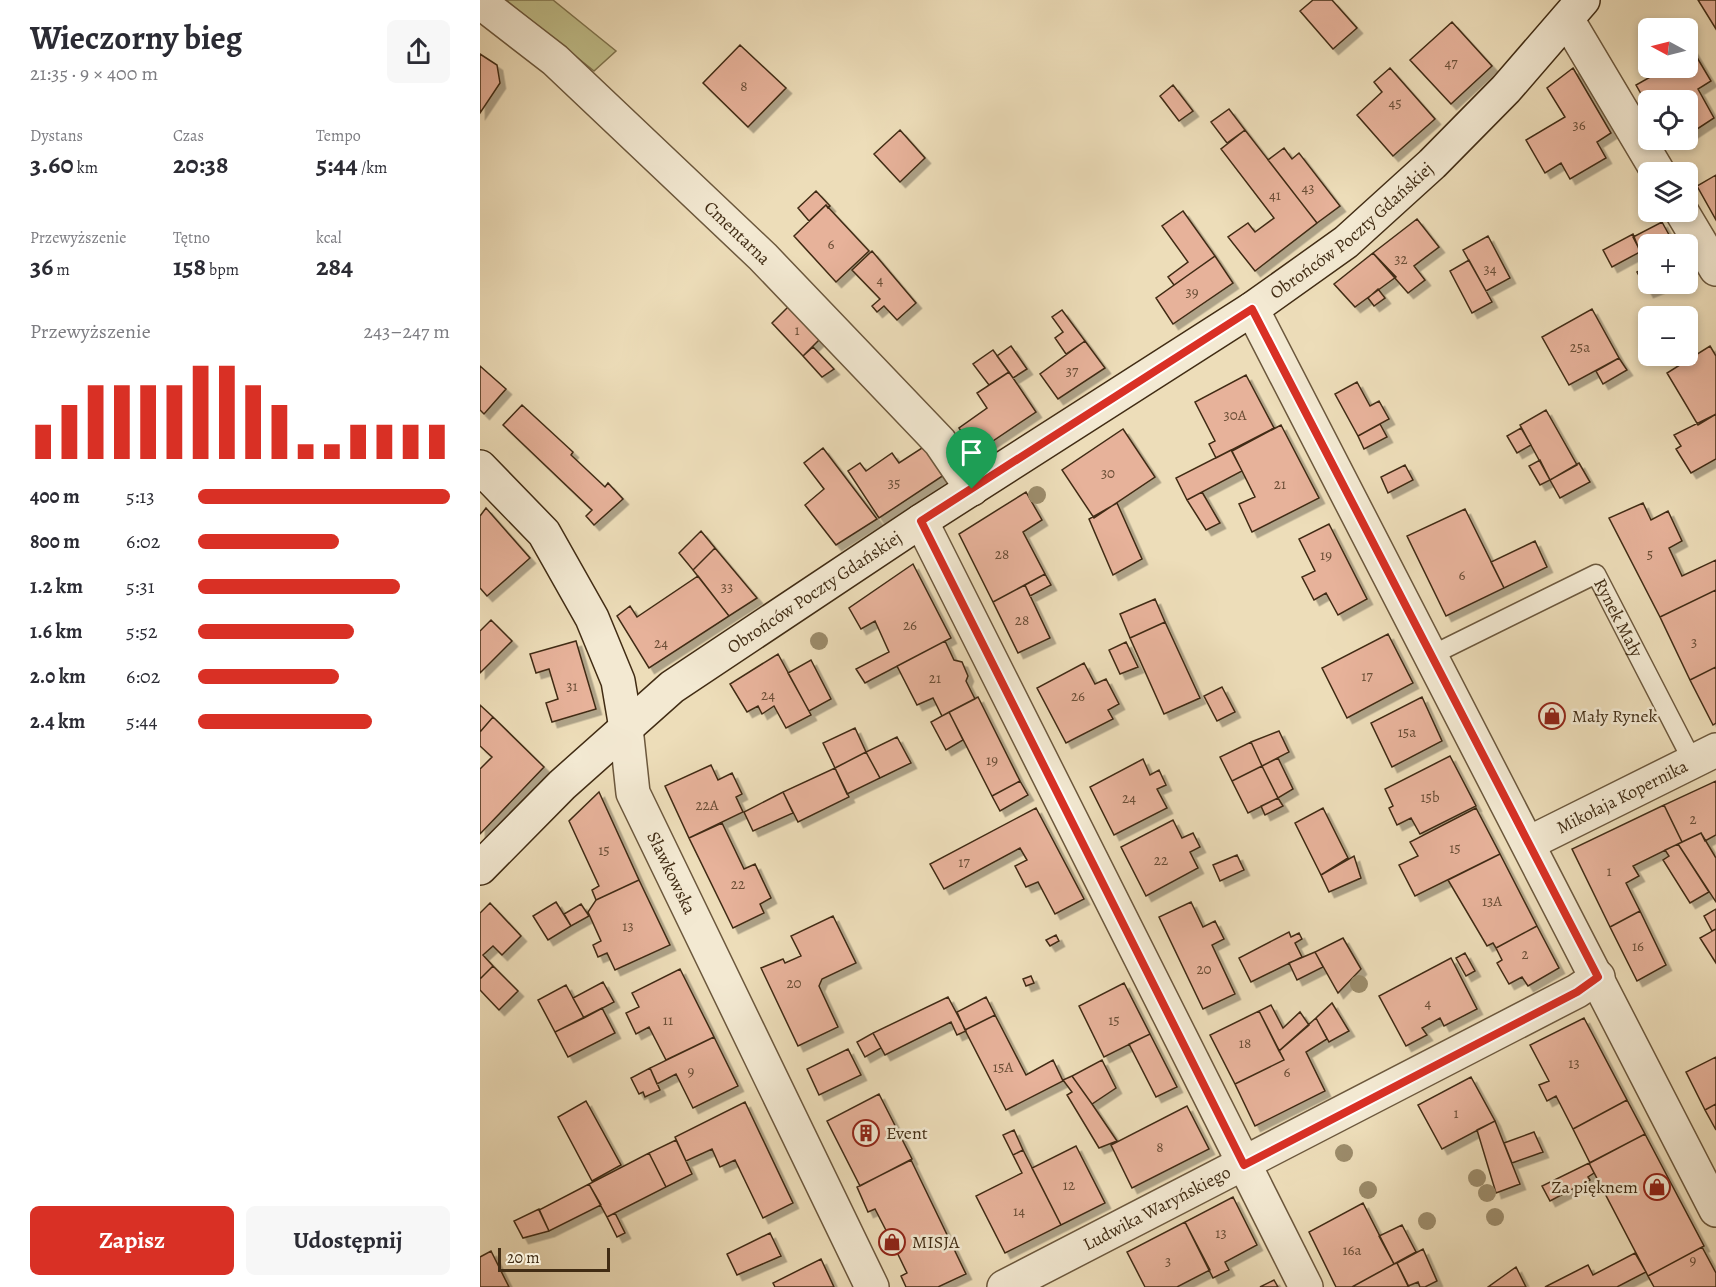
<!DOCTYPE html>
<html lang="pl">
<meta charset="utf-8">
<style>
body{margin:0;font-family:Alegreya,serif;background:#f7f7f7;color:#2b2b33;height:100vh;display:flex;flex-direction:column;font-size:22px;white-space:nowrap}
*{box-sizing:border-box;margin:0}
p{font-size:20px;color:#7c7c81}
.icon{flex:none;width:33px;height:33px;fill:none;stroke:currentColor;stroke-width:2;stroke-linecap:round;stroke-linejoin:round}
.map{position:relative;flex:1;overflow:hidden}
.side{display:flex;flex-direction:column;background:#fff;width:480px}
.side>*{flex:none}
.needle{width:39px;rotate:277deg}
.fabs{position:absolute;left:1158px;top:18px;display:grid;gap:12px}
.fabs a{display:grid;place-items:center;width:60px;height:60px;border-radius:9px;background:#fff;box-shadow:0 3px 9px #0003;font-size:30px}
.scale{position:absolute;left:18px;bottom:15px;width:112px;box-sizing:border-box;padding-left:6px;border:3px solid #412c14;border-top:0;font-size:16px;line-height:21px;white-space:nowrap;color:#412c14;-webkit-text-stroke:4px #f3e9d2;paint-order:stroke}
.pin{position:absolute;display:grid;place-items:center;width:51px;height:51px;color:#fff;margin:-62px -26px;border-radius:50% 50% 50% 0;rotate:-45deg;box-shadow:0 0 6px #0007}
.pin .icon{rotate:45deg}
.round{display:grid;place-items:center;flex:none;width:63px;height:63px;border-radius:9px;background:#f7f7f7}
.headline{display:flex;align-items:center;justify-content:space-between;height:102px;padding:0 30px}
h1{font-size:33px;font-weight:700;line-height:45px}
.stats{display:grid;grid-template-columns:repeat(3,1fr);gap:9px;height:102px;padding:6px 30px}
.stats div{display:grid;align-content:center}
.stats b{font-size:26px;font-weight:700}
.stats small{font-size:16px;font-weight:400}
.stats p{font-size:16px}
.chart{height:168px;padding:12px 30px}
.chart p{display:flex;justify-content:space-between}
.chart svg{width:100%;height:108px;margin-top:6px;stroke:#d93025;stroke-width:6}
.cta{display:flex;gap:12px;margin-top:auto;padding:12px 30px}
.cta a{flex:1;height:69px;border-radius:9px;background:#d93025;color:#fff;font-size:24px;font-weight:700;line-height:69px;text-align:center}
.cta a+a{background:#f7f7f7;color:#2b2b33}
ul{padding:0 30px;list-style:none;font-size:20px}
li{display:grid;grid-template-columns:96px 72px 1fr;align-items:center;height:45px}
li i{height:15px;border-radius:8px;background:#d93025}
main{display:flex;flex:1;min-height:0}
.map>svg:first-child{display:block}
.green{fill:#c0be8a;stroke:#80754f;stroke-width:1.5}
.building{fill:#e7b29a;stroke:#412c14;stroke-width:1.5;filter:url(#shadow)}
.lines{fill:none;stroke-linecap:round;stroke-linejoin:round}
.lane-casing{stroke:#6c583d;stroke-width:21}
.street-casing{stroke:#6c583d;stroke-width:36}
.secondary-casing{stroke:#412c14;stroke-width:36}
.lane{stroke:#f3e9d2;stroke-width:18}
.street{stroke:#f3e9d2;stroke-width:33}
.secondary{stroke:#f3e9d2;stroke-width:33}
.tree{fill:#9c8c6b}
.route-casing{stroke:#fff;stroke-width:12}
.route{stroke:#d93025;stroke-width:8}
.labels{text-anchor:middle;stroke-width:5;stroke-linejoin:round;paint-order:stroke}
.number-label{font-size:15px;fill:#6a4e36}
.street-label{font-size:18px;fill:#412c14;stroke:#f3e9d2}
.poi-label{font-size:18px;fill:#412c14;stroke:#f3e9d2;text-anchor:start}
</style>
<main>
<section class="side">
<div class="headline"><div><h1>Wieczorny bieg</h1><p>21:35 · 9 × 400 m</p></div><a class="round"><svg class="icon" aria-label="share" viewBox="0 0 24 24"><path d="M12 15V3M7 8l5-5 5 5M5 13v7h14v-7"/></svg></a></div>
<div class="stats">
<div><p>Dystans</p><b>3.60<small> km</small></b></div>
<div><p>Czas</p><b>20:38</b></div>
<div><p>Tempo</p><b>5:44<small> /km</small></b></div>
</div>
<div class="stats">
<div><p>Przewyższenie</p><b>36<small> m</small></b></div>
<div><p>Tętno</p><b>158<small> bpm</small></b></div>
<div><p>kcal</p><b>284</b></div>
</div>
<div class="chart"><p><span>Przewyższenie</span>243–247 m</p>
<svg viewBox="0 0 160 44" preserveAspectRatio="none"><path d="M5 44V30M15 44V22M25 44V14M35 44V14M45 44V14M55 44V14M65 44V6M75 44V6M85 44V14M95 44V22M105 44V38M115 44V38M125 44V30M135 44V30M145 44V30M155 44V30"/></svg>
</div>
<ul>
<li><b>400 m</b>5:13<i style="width:100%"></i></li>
<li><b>800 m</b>6:02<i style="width:56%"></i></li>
<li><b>1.2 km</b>5:31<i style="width:80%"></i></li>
<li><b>1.6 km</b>5:52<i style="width:62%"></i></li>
<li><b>2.0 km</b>6:02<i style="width:56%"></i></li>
<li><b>2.4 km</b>5:44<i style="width:69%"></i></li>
</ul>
<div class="cta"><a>Zapisz</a><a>Udostępnij</a></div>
</section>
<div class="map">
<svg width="1236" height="1287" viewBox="0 0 1236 1287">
<defs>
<filter id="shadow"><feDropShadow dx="5.5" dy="5.5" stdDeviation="0" flood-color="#0004"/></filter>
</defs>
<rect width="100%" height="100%" fill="#edddb9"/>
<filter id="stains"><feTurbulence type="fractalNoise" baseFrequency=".00333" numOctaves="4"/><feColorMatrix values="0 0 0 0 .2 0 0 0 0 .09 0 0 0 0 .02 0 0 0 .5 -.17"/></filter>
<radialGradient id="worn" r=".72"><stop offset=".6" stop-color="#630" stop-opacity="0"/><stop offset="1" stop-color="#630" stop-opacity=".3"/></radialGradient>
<path class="green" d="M26,0H73L136,51L114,71Z"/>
<path class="building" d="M833,0H852L877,28L853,49L820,11Z
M1218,0H1236V29Z
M972,22L1012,66L971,104L930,60Z
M260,45L306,88L268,127L223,83Z
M1212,49L1231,81L1218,89L1234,118L1208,135V100H1168V106L1156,85L1186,68H1208V51Z
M0,54L17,65L20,83L0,113Z
M910,68L955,119L913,156L877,115L902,92L894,82Z
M1093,68L1131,133L1117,142L1126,158L1090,179L1081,163L1065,173L1046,140L1085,117L1067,88Z
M693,85L713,111L699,121L680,96Z
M749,109L765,130L747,143L731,122Z
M420,130L445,158L420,182L394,154Z
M765,130L837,223L775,271L748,237L768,223L775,232L794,218L741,149Z
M804,148L812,159L819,153L860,206L837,223L788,160Z
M1236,175V220L1217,186Z
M336,191L350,206L348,208L346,205L329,221L318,208Z
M346,205L389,251L356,282L314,236Z
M703,211L735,256L694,285L688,277L708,262L682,226Z
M937,219L959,247L934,266L945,280L928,293L893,253Z
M1182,222L1194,244H1168V284H1188L1168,292L1157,272L1168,266L1153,237Z
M1153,234L1160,252L1132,267L1123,250Z
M1008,236L1030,278L1006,291L983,250Z
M392,251L436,303L417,320L404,306L397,312L392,306L400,299L372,270Z
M893,253L916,277L875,307L854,284Z
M735,256L753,283L693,324L676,298Z
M989,260L1012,302L992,313L970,271Z
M898,289L905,298L894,306L888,298Z
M311,304L342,337L323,356L292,323Z
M1112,309L1139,358L1089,385L1062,337Z
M582,310L605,341L586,354L575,338L583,332L572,317Z
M605,341L625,368L578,399L560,374Z
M531,346L547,369L533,378L517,356Z
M1230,346L1236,356V414L1218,425L1187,373Z
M333,347L354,369L342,377L323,356Z
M513,350L529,372L509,385L493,364Z
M1139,358L1147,370L1123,384L1116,371Z
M0,366L26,389L4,414L0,410Z
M529,372L556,412L495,453L479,428L507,408L497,393Z
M766,375L794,428L736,458L729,444L735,441L715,402Z
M877,382L890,406L899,401L909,419L878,436L855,394Z
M42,405L93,452L91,455L125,487L128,483L143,499L114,525L106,516L112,510L23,425Z
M1066,410L1097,465L1070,480L1040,425Z
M1236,414V459L1211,473L1196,449L1201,446L1194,435Z
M900,424L907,437L884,449L878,436Z
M801,425L839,498L772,532L759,504L775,497L752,451Z
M1041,428L1051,445L1037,453L1027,436Z
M643,429L675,477L614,518L582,470Z
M445,446L464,475L399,518L368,471L380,463L386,471L412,453L419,463Z
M343,448L397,519L356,545L325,505L344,489L324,463Z
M751,450L762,471L707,500L696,478Z
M1060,460L1070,480L1060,485L1049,466Z
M1099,463L1110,482L1080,498L1070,480Z
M925,465L933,480L908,493L901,477Z
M546,492L562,520L543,532L565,574L513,602L479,534Z
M722,492L740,523L726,530L707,500Z
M637,503L662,559L633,575L609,519Z
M1163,503L1171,520L1188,511L1202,541L1189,548L1202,576L1236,560V590L1180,617L1129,518Z
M6,508L50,558L7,596L0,588V516Z
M985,509L1024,588L966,616L927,536Z
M849,524L887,599L858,615L846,593L834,600L822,577L835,571L819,539Z
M221,531L235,548L213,570L199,553Z
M1055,541L1067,567L1024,588L1011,562Z
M235,548L277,598L249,616L213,570Z
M433,564L471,638L385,683L376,669L409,652L395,621L381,629L369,608Z
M565,574L571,585L550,596L545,585Z
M218,576L249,616L169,668L137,616L150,606L157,617Z
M545,585L570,638L538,653L513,602Z
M1236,590V667L1210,680L1180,617Z
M675,599L685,622L650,638L640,614Z
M11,620L32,641L0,673V631Z
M685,622L720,698L684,714L650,638Z
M908,634L933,683L867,718L842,668Z
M96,641L116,709L72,722L66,703L78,699L69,669L56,673L50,654Z
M465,641L474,660L482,662L488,676L486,681L495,699L462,716L453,698L437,705L417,666Z
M646,642L658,667L640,674L629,650Z
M298,654L331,715L306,728L294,706L282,714L278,706L267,712L250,684Z
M331,660L351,699L329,711L308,673Z
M604,663L615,684L626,679L639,704L628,710L633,719L586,743L557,688Z
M1236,667V723L1233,725L1210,680Z
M742,687L755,712L737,721L724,696Z
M498,697L540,781L512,796L469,712Z
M942,697L962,741L912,767L891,723Z
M0,705L13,717L0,732Z
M469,712L483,740L466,750L451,722Z
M13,717L64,767L0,834V769L12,757L0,746V732Z
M375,728L386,752L355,768L343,743Z
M799,731L809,752L782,766L771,742Z
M417,737L431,763L400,778L386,752Z
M771,742L782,766L752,781L740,757Z
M386,752L400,778L367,794L355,768Z
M970,756L996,806L940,834L931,818L917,825L909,808L913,806L905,789Z
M798,758L813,789L798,798L782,766Z
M663,759L670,775L679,770L686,785L677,789L687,808L634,835L610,787Z
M231,765L238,780L252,773L262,794L256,797L263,812L209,838L185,786Z
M782,766L798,798L768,813L752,781Z
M355,768L369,797L318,822L303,792Z
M540,781L548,795L520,811L512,796Z
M1236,781V835L1225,841L1221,833L1202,842L1184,805Z
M119,792L159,880L116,900L112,890L119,886L89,821Z
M303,792L313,813L273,831L264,812Z
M798,798L803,806L785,815L781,806Z
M1184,805L1202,842L1153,866L1159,876L1146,883L1160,911L1130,927L1092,849Z
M556,808L604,899L575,914L558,882L546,887L535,866L547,860L540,848L464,889L450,864Z
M843,808L868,858L841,875L815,823Z
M996,808L1020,854L935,896L919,865L938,856L930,842Z
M693,820L702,838L713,833L720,847L710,852L718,868L666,896L641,847Z
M242,823L264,869L275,864L291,898L280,904L284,913L253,928L209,838Z
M1221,833L1236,858V902L1198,844Z
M1198,844L1229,892L1210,903L1183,860L1189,856L1185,850Z
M1020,854L1057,926L1016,948L1013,943L1007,946L968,880Z
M757,855L764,870L740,881L733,865Z
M874,856L881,878L849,892L841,875Z
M159,880L190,945L135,970L127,953L118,957L113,945L121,941L108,912L116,900Z
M76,902L91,926L68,940L53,916Z
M711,902L723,927L735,921L744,939L732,945L755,994L723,1009L679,917Z
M10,903L41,936L22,955L13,946L3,955L13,966L0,979V913Z
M101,904L109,916L91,926L84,914Z
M1236,909V929L1232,931L1224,916Z
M1160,911L1186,965L1157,981L1130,927Z
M353,916L376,963L342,979L339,986L358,1027L318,1046L281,968L303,959L305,963L321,956L311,936Z
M1057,926L1079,968L1048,986L1042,977L1029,984L1017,963L1022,960L1016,948Z
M1236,929V963L1220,938Z
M809,932L811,937L819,933L822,939L815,943L822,957L771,982L759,958Z
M576,935L579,941L570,946L566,940Z
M863,938L881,969L858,993L835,952Z
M835,952L843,967L817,980L809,963Z
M985,953L995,971L986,976L976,958Z
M971,958L997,1009L964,1026L960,1018L942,1028L947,1035L926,1046L899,996Z
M13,966L38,991L19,1010L0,990V979Z
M200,969L234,1037L186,1060L169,1027L156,1034L146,1013L159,1007L152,993Z
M551,976L554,983L546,986L543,979Z
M123,982L134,1002L104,1018L93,998Z
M644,983L670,1034L624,1057L599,1006Z
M86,985L104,1018L75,1032L58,1000Z
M468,997L486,1031L477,1035L471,1022L405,1055L393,1033Z
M506,997L515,1015L485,1030L477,1012Z
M852,1003L869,1031L849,1042L836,1018Z
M791,1005L803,1028L820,1012L829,1025L799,1051L779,1011Z
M122,1008L135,1033L88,1057L75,1032Z
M779,1011L804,1060L755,1084L730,1035Z
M515,1015L546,1075L573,1060L583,1081L526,1110L485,1030Z
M836,1018L847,1039L826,1052L845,1091L775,1126L755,1084L804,1060L799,1051Z
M1104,1018L1147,1100L1093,1129L1076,1096L1067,1101L1059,1085L1069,1081L1050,1045Z
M393,1033L401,1048L385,1057L377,1042Z
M670,1034L697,1087L676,1097L649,1044Z
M234,1037L258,1086L213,1108L196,1074L177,1084L170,1068Z
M368,1049L381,1075L339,1095L327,1069Z
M1236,1057V1104L1225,1110L1206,1072Z
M622,1060L636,1088L612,1104L592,1076Z
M170,1068L180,1090L165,1097L163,1092L159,1094L151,1078Z
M592,1076L612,1104L637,1141L619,1148L587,1095L592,1092L583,1080Z
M991,1077L1015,1121L962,1149L938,1105Z
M399,1094L432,1159L380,1186L347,1121Z
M1147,1100L1165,1134L1110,1163L1093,1129Z
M106,1101L141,1165L112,1181L78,1117Z
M265,1102L313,1203L283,1218L255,1160L240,1167L232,1149L206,1161L195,1137Z
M1236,1104V1130L1225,1110Z
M707,1106L729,1149L652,1188L631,1145Z
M1015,1121L1040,1184L1016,1193L997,1130Z
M534,1130L543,1150L533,1155L523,1135Z
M1054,1132L1063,1152L1032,1163L1024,1143Z
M1165,1134L1224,1246L1168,1276L1109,1163Z
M196,1140L212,1174L186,1187L169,1153Z
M596,1146L625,1203L581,1225L552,1168Z
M543,1150L581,1225L525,1253L496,1196L542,1173L533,1155Z
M169,1153L186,1187L127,1217L109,1184Z
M431,1160L486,1274L458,1287H426L421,1276L427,1273L412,1242L395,1209L388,1212L377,1187Z
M1109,1163L1114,1173L1108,1177L1110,1180L1070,1201L1062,1186Z
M109,1184L121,1205L69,1231L59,1210Z
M753,1197L777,1245L745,1262L749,1270L733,1278L705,1222Z
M883,1203L914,1264L872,1287H856L829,1232Z
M59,1209L69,1231L43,1238L34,1221Z
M135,1213L145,1233L137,1237L127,1217Z
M705,1222L730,1270L697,1287H665L647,1252Z
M922,1225L936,1252L914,1264L899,1236Z
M290,1233L301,1256L257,1275L247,1254Z
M1222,1247L1236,1273V1287H1174L1168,1276Z
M943,1249L957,1281L945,1287H940L938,1282L928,1286L917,1263Z
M11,1251L29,1287H0V1257Z
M1155,1253L1166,1272L1137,1287H1065L1108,1265L1113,1275Z
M341,1259L354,1287H295L293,1283Z
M917,1263L929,1287H872L914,1264Z
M1036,1267L1046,1287H1008Z
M794,1280L798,1287H780Z"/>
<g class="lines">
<defs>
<g id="lane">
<path id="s1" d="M952,655L1116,574L1213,762"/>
</g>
<g id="street">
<path id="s2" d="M0,2L75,60L283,257L460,442L492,489"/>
<path d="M1087,19L1178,172"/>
<path d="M1202,212L1236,269"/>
<path d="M772,309L1236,1210"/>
<path d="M441,521L826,1287"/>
<path id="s3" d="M146,728L153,793L392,1287"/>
<path id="s4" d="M1049,843L1236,750"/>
<path id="s5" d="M524,1287L1097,991L1118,977"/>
</g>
<g id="secondary">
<path d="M0,467L64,533L112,618L138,681L146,728"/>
<path id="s6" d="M0,868L82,785L192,687L441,521L772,309L866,242L952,164L1026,89L1103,0"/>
</g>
</defs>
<use href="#lane" class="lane-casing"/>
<use href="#street" class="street-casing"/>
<use href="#secondary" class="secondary-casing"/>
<use href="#lane" class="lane"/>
<use href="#street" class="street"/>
<use href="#secondary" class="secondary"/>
</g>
<g class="tree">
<circle cx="557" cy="495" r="9"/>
<circle cx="339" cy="641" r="9"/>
<circle cx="879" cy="984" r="9"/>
<circle cx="864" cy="1153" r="9"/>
<circle cx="997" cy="1178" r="9"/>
<circle cx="888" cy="1190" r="9"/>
<circle cx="1007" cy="1193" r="9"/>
<circle cx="1015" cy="1217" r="9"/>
<circle cx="947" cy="1221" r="9"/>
</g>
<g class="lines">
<defs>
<path id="route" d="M772,309L1118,977L1097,992L764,1165L441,521Z"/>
</defs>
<use href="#route" class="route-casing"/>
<use href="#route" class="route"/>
</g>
<defs>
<symbol id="shop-ring" viewBox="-11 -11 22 22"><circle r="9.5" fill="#f3e9d2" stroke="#8f2418" stroke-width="1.5"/><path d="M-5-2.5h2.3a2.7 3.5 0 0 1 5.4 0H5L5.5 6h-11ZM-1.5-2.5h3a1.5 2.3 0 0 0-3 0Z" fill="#8f2418"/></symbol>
<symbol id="building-ring" viewBox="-11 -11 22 22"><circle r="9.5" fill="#f3e9d2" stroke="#8f2418" stroke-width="1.5"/><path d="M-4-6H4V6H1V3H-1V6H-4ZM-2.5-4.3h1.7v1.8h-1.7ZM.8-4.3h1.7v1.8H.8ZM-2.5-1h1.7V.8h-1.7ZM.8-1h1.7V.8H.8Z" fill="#8f2418"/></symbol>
</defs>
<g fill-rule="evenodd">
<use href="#shop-ring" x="1057" y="701" width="30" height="30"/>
<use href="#building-ring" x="371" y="1118" width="30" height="30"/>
<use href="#shop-ring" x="1162" y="1172" width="30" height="30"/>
<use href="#shop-ring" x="397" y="1227" width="30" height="30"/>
</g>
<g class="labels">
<g class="number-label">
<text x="971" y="68">47</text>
<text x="264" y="91">8</text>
<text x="915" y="108">45</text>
<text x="1099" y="130">36</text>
<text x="828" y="193">43</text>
<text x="795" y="200">41</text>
<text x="351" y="249">6</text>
<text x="921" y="264">32</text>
<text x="1010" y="274">34</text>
<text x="400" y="285">4</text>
<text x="712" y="297">39</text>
<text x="317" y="335">1</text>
<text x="1100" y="352">25a</text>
<text x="592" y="376">37</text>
<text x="755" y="420">30A</text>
<text x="628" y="478">30</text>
<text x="414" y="488">35</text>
<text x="800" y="489">21</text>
<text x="522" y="559">28</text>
<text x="1170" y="559">5</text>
<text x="846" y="560">19</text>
<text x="982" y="580">6</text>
<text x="247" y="592">33</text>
<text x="542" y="625">28</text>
<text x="430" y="630">26</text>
<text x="1214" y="647">3</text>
<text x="181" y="648">24</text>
<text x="887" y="681">17</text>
<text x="455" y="683">21</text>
<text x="92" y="691">31</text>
<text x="288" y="700">24</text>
<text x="598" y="701">26</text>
<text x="927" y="737">15a</text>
<text x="512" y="765">19</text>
<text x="950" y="802">15b</text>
<text x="649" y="803">24</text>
<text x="227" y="810">22A</text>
<text x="1213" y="824">2</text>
<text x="975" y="853">15</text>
<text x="124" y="855">15</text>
<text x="681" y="865">22</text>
<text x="484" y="867">17</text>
<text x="1129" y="876">1</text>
<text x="258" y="889">22</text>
<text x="1012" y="906">13A</text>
<text x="148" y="931">13</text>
<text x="1158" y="951">16</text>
<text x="1045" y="959">2</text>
<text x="724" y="974">20</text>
<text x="314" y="988">20</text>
<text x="948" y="1008">4</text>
<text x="188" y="1025">11</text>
<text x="634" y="1025">15</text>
<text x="765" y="1048">18</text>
<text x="1094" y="1068">13</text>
<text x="523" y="1072">15A</text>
<text x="211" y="1076">9</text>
<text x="807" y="1077">6</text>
<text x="976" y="1118">1</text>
<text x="680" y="1152">8</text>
<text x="589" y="1190">12</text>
<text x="539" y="1216">14</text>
<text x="741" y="1238">13</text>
<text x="872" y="1255">16a</text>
<text x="1213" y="1265">9</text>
<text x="688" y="1266">3</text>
</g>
<g class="street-label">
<text dy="6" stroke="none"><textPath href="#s6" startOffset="1083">Obrońców Poczty Gdańskiej</textPath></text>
<text dy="6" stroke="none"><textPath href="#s2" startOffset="346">Cmentarna</textPath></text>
<text dy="6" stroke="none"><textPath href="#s6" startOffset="435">Obrońców Poczty Gdańskiej</textPath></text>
<text dy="6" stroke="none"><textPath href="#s1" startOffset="232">Rynek Mały</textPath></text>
<text dy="6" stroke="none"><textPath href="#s4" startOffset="104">Mikołaja Kopernika</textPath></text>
<text dy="6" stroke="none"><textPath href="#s3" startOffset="154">Sławkowska</textPath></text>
<text dy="6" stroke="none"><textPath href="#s5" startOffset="172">Ludwika Waryńskiego</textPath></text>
</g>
<g class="poi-label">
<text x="1092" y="722">Mały Rynek</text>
<text x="406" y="1139">Event</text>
<text x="1158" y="1193" text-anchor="end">Za pięknem</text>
<text x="432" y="1248">MISJA</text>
</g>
</g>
<rect width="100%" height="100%" filter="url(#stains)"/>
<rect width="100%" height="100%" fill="url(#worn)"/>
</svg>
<div class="fabs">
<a><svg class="needle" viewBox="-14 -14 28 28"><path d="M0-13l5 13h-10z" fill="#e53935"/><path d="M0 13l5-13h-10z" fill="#7c7c81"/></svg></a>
<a><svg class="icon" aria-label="locate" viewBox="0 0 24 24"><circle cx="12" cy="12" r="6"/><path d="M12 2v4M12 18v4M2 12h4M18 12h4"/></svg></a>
<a><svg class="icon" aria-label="layers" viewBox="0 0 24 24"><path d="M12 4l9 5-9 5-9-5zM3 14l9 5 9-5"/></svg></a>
<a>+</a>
<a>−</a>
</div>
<div class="scale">20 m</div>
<div class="pin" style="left:492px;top:489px;background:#1e9e55"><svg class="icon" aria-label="arrive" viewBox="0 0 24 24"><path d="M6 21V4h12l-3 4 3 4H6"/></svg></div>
</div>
</main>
